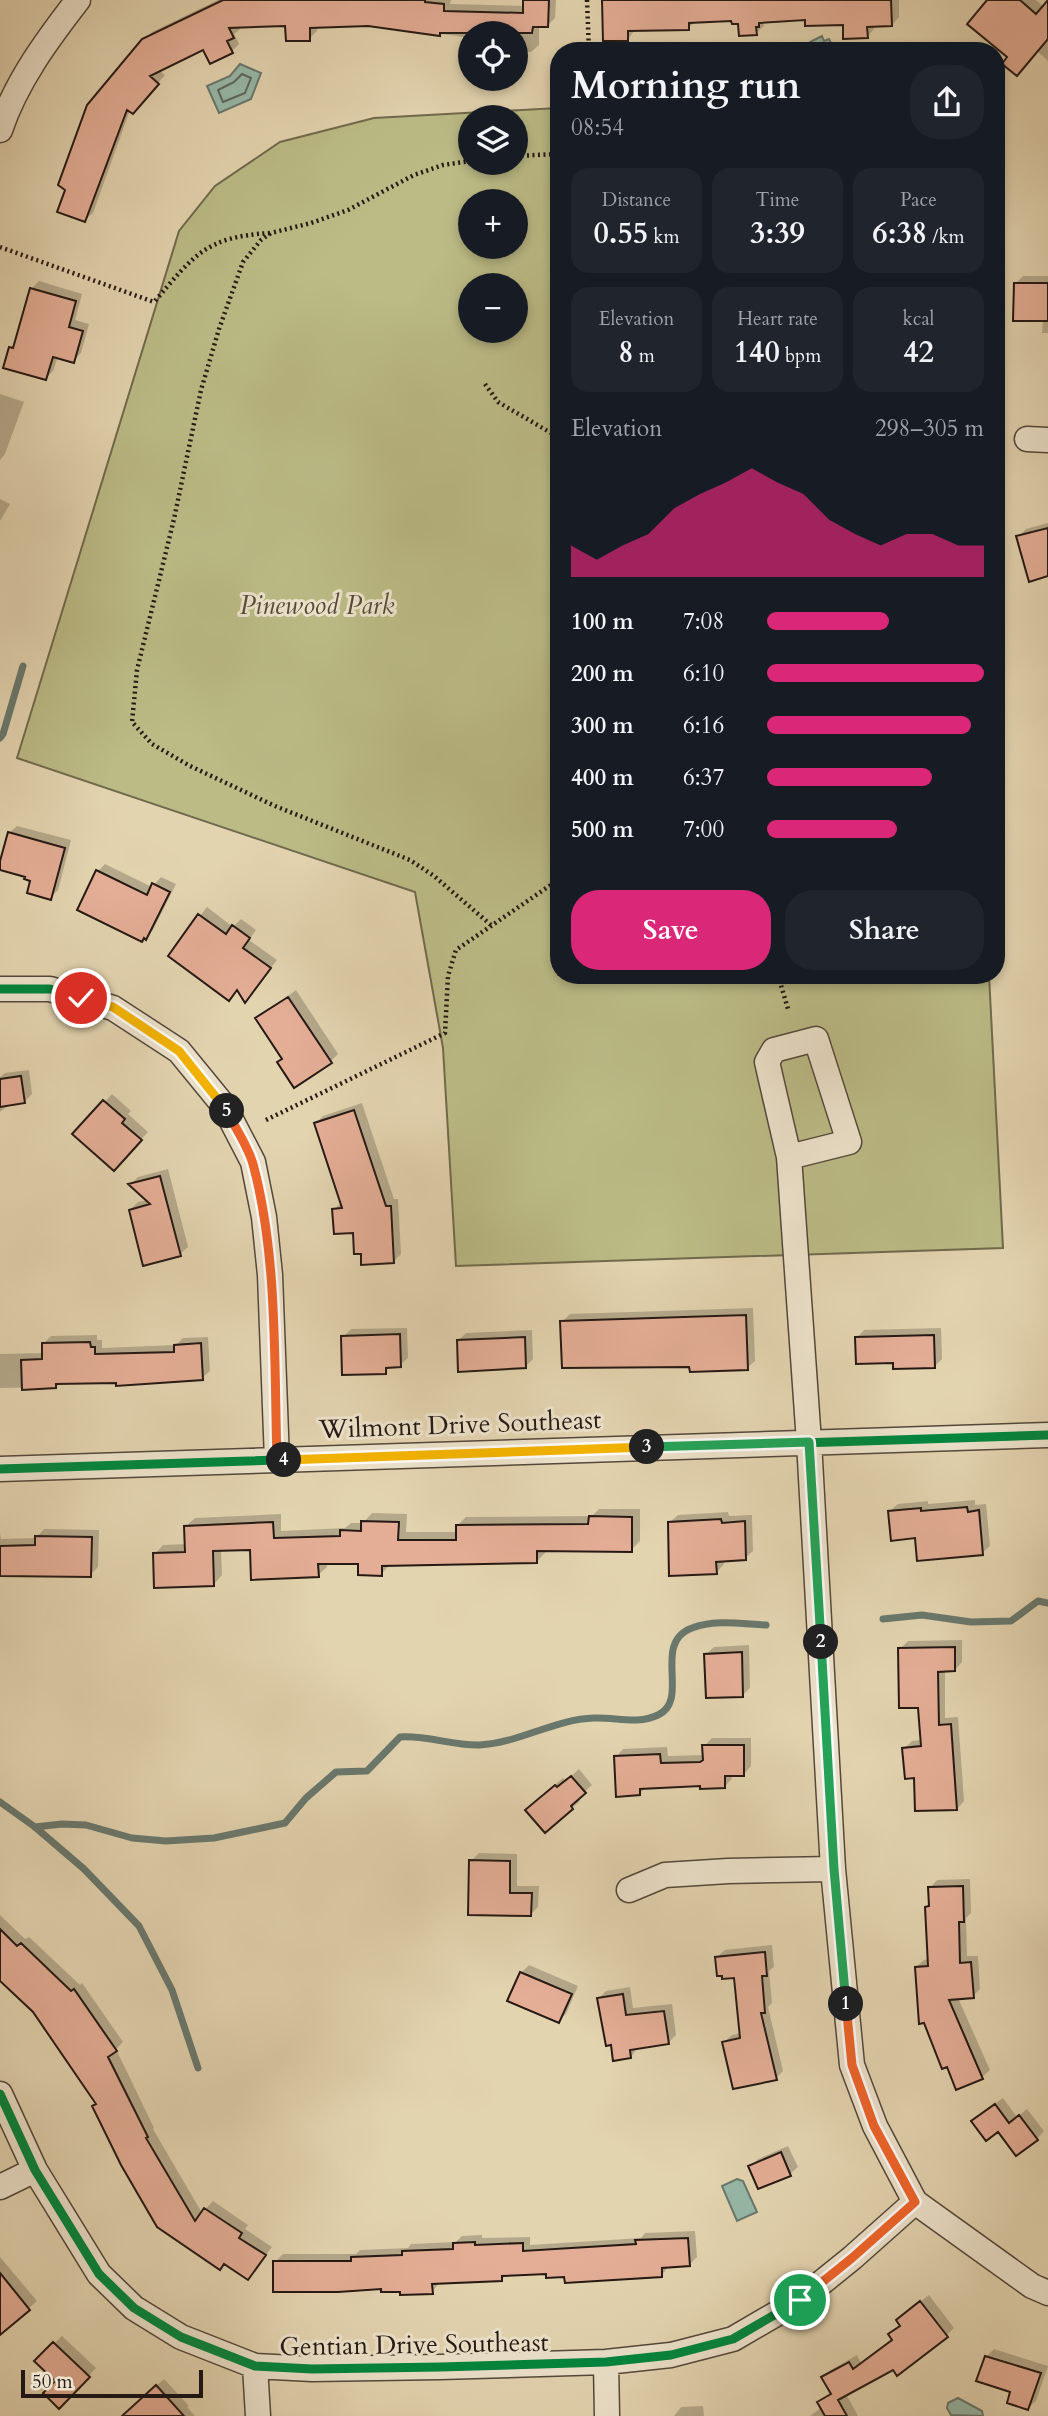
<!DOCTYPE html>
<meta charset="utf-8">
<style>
body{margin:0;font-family:Cardo,serif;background:#20242c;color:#f1f3f6;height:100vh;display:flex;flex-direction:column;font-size:26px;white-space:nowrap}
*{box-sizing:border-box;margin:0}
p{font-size:23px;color:#9ea1a6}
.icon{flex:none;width:38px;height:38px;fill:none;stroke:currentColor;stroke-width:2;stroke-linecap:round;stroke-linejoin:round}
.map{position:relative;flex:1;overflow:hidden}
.drawer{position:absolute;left:550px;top:42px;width:455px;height:942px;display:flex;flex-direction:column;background:#171b24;border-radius:28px;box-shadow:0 4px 10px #0003}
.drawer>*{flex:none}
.fabs{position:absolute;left:458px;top:21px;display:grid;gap:14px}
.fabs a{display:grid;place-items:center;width:70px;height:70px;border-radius:50%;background:#171b24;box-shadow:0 4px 10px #0003;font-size:35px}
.scale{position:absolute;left:21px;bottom:18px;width:182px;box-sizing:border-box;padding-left:7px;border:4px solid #251914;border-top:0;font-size:19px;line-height:24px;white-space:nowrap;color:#251914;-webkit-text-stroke:5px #ede3cc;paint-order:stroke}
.pin{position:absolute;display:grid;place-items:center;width:60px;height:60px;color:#fff;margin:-30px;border:4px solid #fff;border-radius:50%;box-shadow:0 2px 7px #0007}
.km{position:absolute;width:35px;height:35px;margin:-18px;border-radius:50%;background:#222;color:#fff;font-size:19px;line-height:35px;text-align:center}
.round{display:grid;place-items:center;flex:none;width:74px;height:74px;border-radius:28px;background:#20242c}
.summary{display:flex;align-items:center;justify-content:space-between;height:119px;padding:0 21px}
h1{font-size:38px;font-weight:800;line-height:52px}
.stats{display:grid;grid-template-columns:repeat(3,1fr);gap:10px;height:119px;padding:7px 21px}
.stats div{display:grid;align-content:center;border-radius:18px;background:#20242c;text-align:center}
.stats b{font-size:30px;font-weight:800}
.stats small{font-size:19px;font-weight:400}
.stats p{font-size:19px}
.chart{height:196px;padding:14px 21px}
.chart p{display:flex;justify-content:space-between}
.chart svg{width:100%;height:126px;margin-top:7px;fill:#db2777;opacity:.7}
.cta{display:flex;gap:14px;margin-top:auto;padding:14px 21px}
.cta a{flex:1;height:80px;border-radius:28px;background:#db2777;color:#fff;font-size:28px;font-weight:800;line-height:80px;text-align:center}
.cta a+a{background:#20242c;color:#f1f3f6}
ul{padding:0 21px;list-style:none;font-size:23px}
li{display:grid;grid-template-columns:112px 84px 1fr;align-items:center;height:52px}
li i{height:18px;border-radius:9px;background:#db2777}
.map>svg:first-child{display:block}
.green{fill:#bbbb86;stroke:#706a4d;stroke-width:2;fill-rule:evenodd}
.water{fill:#96b8a8;stroke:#69786d;stroke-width:2}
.shadow{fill:#0003}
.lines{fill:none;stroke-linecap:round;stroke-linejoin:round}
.shore{stroke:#5e685e;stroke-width:2}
.stream{stroke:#69786d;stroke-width:7}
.building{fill:#e4ae96;stroke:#251914;stroke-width:2}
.minor-casing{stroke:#54483b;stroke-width:27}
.path{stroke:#251914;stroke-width:4.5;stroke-dasharray:2 3.5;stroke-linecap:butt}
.minor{stroke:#ede3cc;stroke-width:24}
.cycleway-casing{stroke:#ede3cc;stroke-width:13}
.cycleway{stroke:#00873e;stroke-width:9}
.split-1-casing{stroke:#fff;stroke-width:14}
.split-2-casing{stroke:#fff;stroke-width:14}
.split-3-casing{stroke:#fff;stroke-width:14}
.split-4-casing{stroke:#fff;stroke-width:14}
.split-5-casing{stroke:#fff;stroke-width:14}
.split-6-casing{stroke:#fff;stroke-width:14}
.split-1{stroke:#f0652b;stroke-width:9}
.split-2{stroke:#22a559;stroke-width:9}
.split-3{stroke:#22a559;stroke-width:9}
.split-4{stroke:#f5b400;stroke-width:9}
.split-5{stroke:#f0652b;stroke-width:9}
.split-6{stroke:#f5b400;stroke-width:9}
.labels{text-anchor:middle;stroke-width:6;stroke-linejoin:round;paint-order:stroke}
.park-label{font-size:26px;font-style:italic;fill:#524a36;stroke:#ede3cc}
.street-label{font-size:26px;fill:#251914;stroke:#ede3cc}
</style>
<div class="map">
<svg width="1048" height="2416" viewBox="0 0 1048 2416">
<rect width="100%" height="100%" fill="#e3d4b0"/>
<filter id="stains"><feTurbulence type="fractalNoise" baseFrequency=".00286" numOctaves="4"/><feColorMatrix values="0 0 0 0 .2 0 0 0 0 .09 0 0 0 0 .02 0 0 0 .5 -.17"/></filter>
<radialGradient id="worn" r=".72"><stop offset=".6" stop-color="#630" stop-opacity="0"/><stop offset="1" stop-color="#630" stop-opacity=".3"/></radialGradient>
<path class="green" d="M558,108V975H989L1003,1248L456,1266L443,1048L415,892L17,758L179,231L215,186L280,142L374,118ZM471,117H516V163H471ZM471,201H516V247H471ZM471,285H516V331H471Z"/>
<path class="water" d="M822,36L824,41L829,39L834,49L838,51H808L812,47L810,42Z
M240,64L261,73L251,99L219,113L207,86L230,76Z
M737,2179L743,2181L757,2212L737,2221L722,2186Z
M958,2398L982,2411L983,2416L951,2415L947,2408L948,2403Z"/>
<path class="shadow" d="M218,0H240V29L234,34L239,44L232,51L203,48L159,70L165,75L140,104L130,110L93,213L85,220L144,41L152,32Z
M257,0H451L450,4L525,6V0H556L555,18L548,25H539V45L531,52H516V33H471V38L368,24L317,26V31L309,39Z
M604,0H899V17L892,25H874V29L867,37L845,23L806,19L763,21L764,26L756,33L733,19L696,21L688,28L635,30L628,39Z
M989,0H1036L1044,7L1048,3V61L1037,51L1010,57Z
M1023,276H1048V333H1042L1043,320L1016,283Z
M39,281L82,294L75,320L89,324L81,353L73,361L58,356L53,371L46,378L11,348L17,342L31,289Z
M0,394L24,402L5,454L0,460Z
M0,499L10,504L0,521Z
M1048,523V574L1018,537L1026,529Z
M17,826L71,840L58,890L50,898L27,875L0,868L9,833Z
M105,864L152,887L161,877L176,884L153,930L146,938L98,871Z
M207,907L233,927L241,919L256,930L249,940L277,960L246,1000L238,989L229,998L170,955Z
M296,990L338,1054L331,1061L284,1058L258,1018Z
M29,1070L32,1094L24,1102L10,1104L0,1112V1077L5,1073Z
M112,1094L131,1111L128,1114L148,1132L121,1161L75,1134Z
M362,1103L394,1199H398L401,1254L393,1262L362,1252L355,1231L334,1210L342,1202L316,1123L323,1116Z
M168,1169L188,1247L180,1254L130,1210L138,1202L148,1200L131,1184L138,1177Z
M753,1308L755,1361L747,1368L691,1365L562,1322L570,1314Z
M407,1328L408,1358L400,1365L391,1366L385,1372L343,1337L351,1329Z
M941,1328L942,1359L935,1366L894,1361L857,1338L864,1330Z
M532,1330L533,1359L525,1367L458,1341L466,1333Z
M97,1335V1340H102V1348L176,1345L183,1338L208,1337L210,1371L202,1378L60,1383L56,1387L0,1388V1349V1354L44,1353L43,1344L51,1336Z
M975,1500V1505L986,1504L990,1546L982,1553L917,1537L890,1511L898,1504L928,1501V1504Z
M599,1509H640V1541L631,1550L545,1549V1553L536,1562L390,1565L381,1574L360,1563L326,1562L327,1567L318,1575L252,1548L221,1549L222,1575L214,1584L155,1554L163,1545L187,1544L186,1526L195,1518L281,1514V1531L345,1528L351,1523H363L372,1513L407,1514L406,1532H458V1525L466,1517L592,1516Z
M728,1512L729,1516L752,1515L753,1551L745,1558L724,1560V1564L717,1572L670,1522L678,1515Z
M44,1529L99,1530L98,1567L90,1575H0V1533L1,1539L36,1538Z
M962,1640V1662L955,1670H945V1718L958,1717L964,1801L957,1809L916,1776L904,1749L912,1741L922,1740L920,1706L900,1649L908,1641Z
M749,1645L750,1688L742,1696L706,1654L714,1647Z
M712,1738H751V1766L744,1774H731L732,1779L724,1787L701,1784L646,1787L640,1793L616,1757L623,1749L667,1747L668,1756L704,1755V1746Z
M579,1769L592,1785L578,1798L580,1801L572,1808L535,1802L563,1778L566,1781Z
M479,1853L517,1854V1886H539L538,1907L531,1914L471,1861Z
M970,1879L971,1913L966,1918L967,1956H978L980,1989L973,1996L958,1998L990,2070L982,2077L957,2087L916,1967L924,1960L929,1959L927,1907L930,1904V1888L937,1880Z
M0,1915L25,1939L29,1937L80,1985L82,1983L123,2042L116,2049L154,2128L153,2129L202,2213L213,2201L248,2225L245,2229L272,2247L248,2278L225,2263L98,2102L35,2011L0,1979Z
M772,1945L774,1967L769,1971L772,2003L768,2007L783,2071L776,2078L724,2042L732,2035L741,2033L735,1976L717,1957L725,1950Z
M529,1965L578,1986L566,2014L558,2021L521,1973Z
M630,1987L633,2008L672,2004L676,2035L669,2042L638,2047L631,2057L612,2043L599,1998L606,1991Z
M1003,2098L1017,2117L1027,2109L1044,2131L1037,2139L998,2130L981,2114Z
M788,2146L798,2167L790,2174L750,2167L758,2159Z
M695,2231L697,2257L689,2265L669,2266L661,2276L566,2275L547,2272L507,2274L502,2279L440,2282L432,2292L382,2287L275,2262L283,2254H356L360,2250L408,2248L411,2244L456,2242L462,2236L482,2235V2238L530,2237V2245L641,2238L645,2233Z
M0,2257L37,2301L3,2330L0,2326Z
M929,2295L954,2328L947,2335L893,2368L846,2394L858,2416H810L822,2407L819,2402L831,2392L823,2377L831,2370L857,2355L861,2363L894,2339L891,2335L901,2325L906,2313Z
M62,2336L96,2368L59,2406L57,2381L36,2361Z
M994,2349L1048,2366L1036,2401L1028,2408L986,2357Z
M164,2379L189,2406L187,2407L195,2416H135L138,2403Z
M703,2406L704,2416H674L681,2407Z"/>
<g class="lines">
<path class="shore" d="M242,74L251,78L245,93L223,102L218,90L234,82Z"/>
<path class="stream" d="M0,738L3,734L23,666
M883,1619L922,1615L971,1622L1011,1621L1038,1601L1048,1603
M0,1802L35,1827L84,1869L139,1926L172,1990L198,2068
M35,1827L62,1824L86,1825L132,1838L166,1841L214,1838L285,1823L306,1798L336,1772L367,1771L400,1737C427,1735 453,1746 480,1745C519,1743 555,1719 594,1718C616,1717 637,1725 658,1715C691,1700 651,1643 692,1628C715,1619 742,1624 766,1625"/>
</g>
<path class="building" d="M223,0H425V2L444,4V11L523,13V0H549L548,27H533L532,33H440V36L368,26L310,28V41H286L285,26L229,28L234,38L227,41L233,53L210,64L203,50L150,76L159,84L133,114L127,110L85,222L57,212L65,190L58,185L87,105L142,39Z
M602,0H891L892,26L867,27L868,38L843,39V25L805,26V20L759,23V27H756L757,35L739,36L738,24H732L731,21L689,23V30L628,31V41H603Z
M987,0H1020L1036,14L1048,0V39L1017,76L1002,64L1007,57L967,24Z
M1014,283H1048V321H1013Z
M30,288L76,301L69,327L83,331L74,363L53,357L46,380L3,368L9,347L13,348Z
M1048,528V576L1029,582L1016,536Z
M8,832L65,848L51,900L27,893L30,881L24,879L25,877L0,870V861Z
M96,870L147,895L152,883L170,892L146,940L144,938L142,942L77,910Z
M198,914L226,934L232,925L250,938L243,948L271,968L245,1003L237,990L229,1001L168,956Z
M288,997L332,1063L294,1088L277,1062L282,1059L255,1018Z
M21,1076L25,1103L0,1107V1079Z
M103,1100L125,1119L122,1123L142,1140L114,1171L72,1134Z
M354,1110L386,1206H391L394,1263L361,1265V1254H354L353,1233L334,1234L332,1209L342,1208L314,1123Z
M160,1176L181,1256L143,1266L129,1210L150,1204L128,1184Z
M746,1315L748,1370L690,1372L689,1367L562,1368L560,1321Z
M400,1334L401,1367L386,1368V1374L342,1375L341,1336Z
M934,1335L935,1368L893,1369V1363L856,1364L855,1337Z
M525,1337L526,1368L458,1372L457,1340Z
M90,1342L91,1347H95V1354L174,1352V1345L201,1343L203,1380L116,1386V1383L56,1384V1388L22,1390L21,1360L42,1359V1343Z
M967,1507L968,1512L979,1510L983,1555L917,1561L915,1538L891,1541L888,1511L921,1508V1511Z
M589,1516L632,1517V1552L537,1551V1563L382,1566V1576L358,1575V1564H318L319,1577L251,1580L250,1550L213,1551L214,1586L154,1588L153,1553L185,1552L184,1526L273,1522L274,1538L340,1536V1530L361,1531V1521L399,1522L398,1540H456V1525L588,1524Z
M721,1519L722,1523L745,1521L746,1560L716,1562L717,1574L669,1576L668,1522Z
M35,1536L92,1537L91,1577L0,1576V1546L35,1545Z
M955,1647V1671L938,1672L939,1725L951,1724L957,1810L915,1811L914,1778L905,1779L902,1748L921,1746L918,1708H899L898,1648Z
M742,1652L743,1697L706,1698L704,1654Z
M702,1745H744V1776H725V1788L700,1789V1786L640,1789V1795L616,1797L614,1756L660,1754L661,1763L700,1762L703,1760Z
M571,1776L586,1793L571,1806L573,1809L545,1833L525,1810L555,1785L557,1787Z
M469,1860L510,1861V1893H532L531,1916L468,1915Z
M963,1886L964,1922H959L960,1963L971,1962L974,1998L949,2000L983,2079L956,2090L947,2067L942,2069L924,2023L919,2024L915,1967L928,1966L925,1907L929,1906L928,1887Z
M0,1929L17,1946L21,1943L71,1991L74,1989L117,2051L108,2057L148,2137L146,2138L195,2221L204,2208L242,2233L239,2238L266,2255L248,2280L224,2264L220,2270L157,2227L121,2165L92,2106L96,2104L33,2012L0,1981Z
M765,1952L767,1976H762L765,2013H761L777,2080L733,2089L722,2042L740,2038L734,1978L722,1979V1976H717L715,1957Z
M520,1972L572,1994L559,2023L507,2001Z
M623,1994L626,2015L664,2011L669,2044L630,2050L631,2058L613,2061L611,2045L606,2046L597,1998Z
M995,2104L1009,2123L1019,2115L1038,2140L1016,2156L998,2132L986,2141L971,2121Z
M781,2152L791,2176L758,2189L748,2166Z
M688,2238L690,2266L662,2268V2277L565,2283L564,2277L546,2278V2274L502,2276V2281L432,2284L433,2294L400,2295V2292H381V2289L338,2292H273V2261H351V2257L402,2255V2251L453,2249V2243L475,2242V2245L523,2243V2251L636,2244L635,2240Z
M0,2273L30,2310L0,2335Z
M920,2301L948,2337L897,2376L893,2370L838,2400L847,2416H825L817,2402L831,2394L821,2377L849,2362L853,2369L892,2340L888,2334L900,2326L896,2320Z
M53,2342L90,2377L59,2409L43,2393L55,2381L34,2361Z
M985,2356L1041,2373L1028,2410L1007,2403L1010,2392L976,2381Z
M156,2385L184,2416H122Z"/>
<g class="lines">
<defs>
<path id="minor" d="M0,130C16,82 47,40 78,0
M1027,439L1048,440
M0,989H50L113,1008L179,1051L224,1106L253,1162L264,1217L270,1275L277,1460
M789,1157L849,1142L816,1039L774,1050L767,1062L789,1157L809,1442L833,1869L852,2065L875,2126L915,2202L1032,2286L1048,2293
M0,1469L1048,1435
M629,1890L665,1875L728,1871L833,1869
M0,2094L35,2170L99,2274L134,2308L181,2337L255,2366L312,2369L440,2367L606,2362L671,2355L733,2339L800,2300L852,2258L915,2202
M0,2187L35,2170
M606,2362L607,2416
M255,2366L258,2416"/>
</defs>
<use href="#minor" class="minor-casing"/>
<path class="path" d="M587,0L589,51
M516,156L558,154
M471,161L443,165L414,175L348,210L311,223L271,233L261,240L243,262L219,329L201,390L174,519L137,670L132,722L152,744L190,766L275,806L410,860L434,876L491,925
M0,247L154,302C194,256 204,237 270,233
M485,384L498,402L558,437
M778,975L788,1009
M266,1120L445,1033L448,976L456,950L558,880"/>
<use href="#minor" class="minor"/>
<defs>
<path id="cycleway" d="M0,989H50L113,1008L179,1051L224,1106L253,1162L264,1217L270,1275L277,1460
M0,1469L1048,1435
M0,2094L35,2170L99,2274L134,2308L181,2337L255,2366L312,2369L440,2367L606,2362L671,2355L733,2339L800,2300L852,2258L915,2202"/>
</defs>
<use href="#cycleway" class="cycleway-casing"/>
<use href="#cycleway" class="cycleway"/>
</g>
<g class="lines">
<defs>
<path id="split-1" d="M800,2300L852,2258L915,2202L874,2126L852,2065L846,2004"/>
<path id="split-2" d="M821,1642L834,1869L846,2004"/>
<path id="split-3" d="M647,1447L809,1442L821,1642"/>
<path id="split-4" d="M284,1460L647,1447"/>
<path id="split-5" d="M227,1111C235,1128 248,1146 253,1164C278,1256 274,1365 277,1460H284"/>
<path id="split-6" d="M81,998L113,1007L179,1051L227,1111"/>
</defs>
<use href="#split-1" class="split-1-casing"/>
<use href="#split-2" class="split-2-casing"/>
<use href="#split-3" class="split-3-casing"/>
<use href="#split-4" class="split-4-casing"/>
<use href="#split-5" class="split-5-casing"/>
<use href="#split-6" class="split-6-casing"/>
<use href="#split-1" class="split-1"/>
<use href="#split-2" class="split-2"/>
<use href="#split-3" class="split-3"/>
<use href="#split-4" class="split-4"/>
<use href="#split-5" class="split-5"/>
<use href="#split-6" class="split-6"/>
</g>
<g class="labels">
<g class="park-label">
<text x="317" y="614">Pinewood Park</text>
</g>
<g class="street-label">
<text transform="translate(460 1424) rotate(-2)" y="9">Wilmont Drive Southeast</text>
<text transform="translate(414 2344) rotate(-1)" y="9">Gentian Drive Southeast</text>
</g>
</g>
<rect width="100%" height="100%" filter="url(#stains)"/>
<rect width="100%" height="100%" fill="url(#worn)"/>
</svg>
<div class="fabs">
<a><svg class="icon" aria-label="locate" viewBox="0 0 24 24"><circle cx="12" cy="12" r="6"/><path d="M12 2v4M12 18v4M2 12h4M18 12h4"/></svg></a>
<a><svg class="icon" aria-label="layers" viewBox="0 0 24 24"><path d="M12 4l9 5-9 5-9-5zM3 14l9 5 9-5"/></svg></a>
<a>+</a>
<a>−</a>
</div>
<div class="scale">50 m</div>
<div class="pin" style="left:800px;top:2300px;background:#1e9e55"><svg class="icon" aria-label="arrive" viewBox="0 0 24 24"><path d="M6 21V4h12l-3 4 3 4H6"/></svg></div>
<div class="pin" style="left:81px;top:998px;background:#d93025"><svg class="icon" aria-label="check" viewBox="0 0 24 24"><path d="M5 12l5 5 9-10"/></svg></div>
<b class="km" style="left:846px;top:2004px">1</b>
<b class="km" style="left:821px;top:1642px">2</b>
<b class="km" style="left:647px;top:1447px">3</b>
<b class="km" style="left:284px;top:1460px">4</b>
<b class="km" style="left:227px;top:1111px">5</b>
<section class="drawer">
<div class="summary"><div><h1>Morning run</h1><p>08:54</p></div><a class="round"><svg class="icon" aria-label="share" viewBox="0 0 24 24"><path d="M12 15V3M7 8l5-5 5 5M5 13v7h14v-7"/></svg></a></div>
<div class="stats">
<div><p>Distance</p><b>0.55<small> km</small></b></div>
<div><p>Time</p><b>3:39</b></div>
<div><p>Pace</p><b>6:38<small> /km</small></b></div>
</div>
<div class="stats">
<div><p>Elevation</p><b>8<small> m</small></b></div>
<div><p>Heart rate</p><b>140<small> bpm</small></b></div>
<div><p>kcal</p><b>42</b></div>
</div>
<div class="chart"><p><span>Elevation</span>298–305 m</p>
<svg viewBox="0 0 160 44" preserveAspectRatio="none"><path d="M0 44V33L10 38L20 33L30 29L40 20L50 15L60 11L70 6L80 11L90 15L100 24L110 29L120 33L130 29L140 29L150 33L160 33V44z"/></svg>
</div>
<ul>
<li><b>100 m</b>7:08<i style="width:56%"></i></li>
<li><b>200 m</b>6:10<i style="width:100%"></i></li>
<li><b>300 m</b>6:16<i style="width:94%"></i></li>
<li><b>400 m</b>6:37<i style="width:76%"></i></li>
<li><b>500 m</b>7:00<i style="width:60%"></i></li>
</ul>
<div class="cta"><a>Save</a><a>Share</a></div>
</section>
</div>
